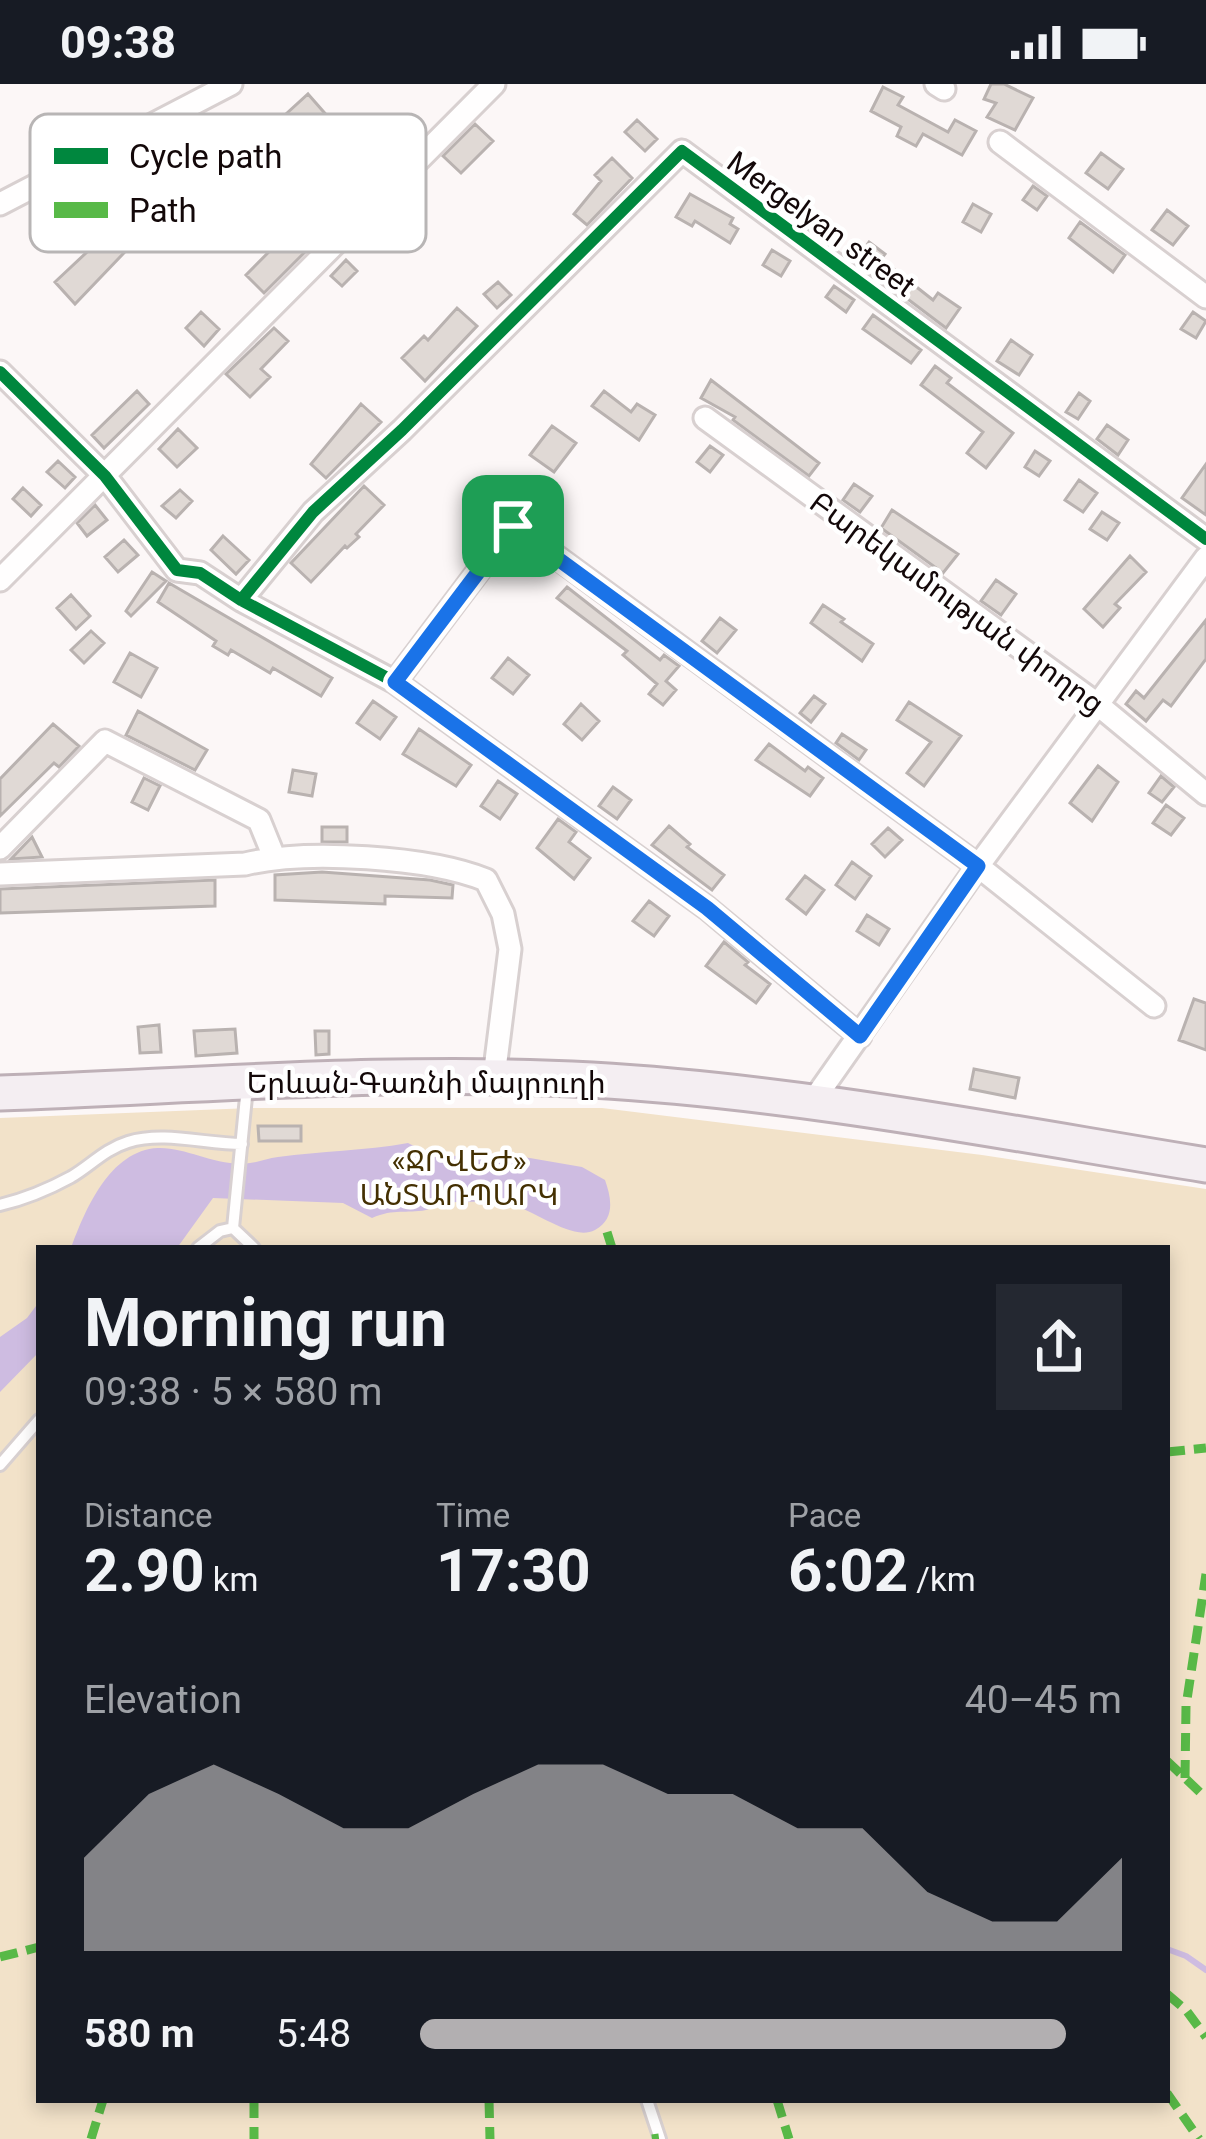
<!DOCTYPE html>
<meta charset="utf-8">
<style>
body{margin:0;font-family:Roboto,"Noto Sans Armenian",sans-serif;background:#242831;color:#f1f3f6;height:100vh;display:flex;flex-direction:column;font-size:45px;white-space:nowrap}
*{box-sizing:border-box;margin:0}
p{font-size:39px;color:#9ea1a6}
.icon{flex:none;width:66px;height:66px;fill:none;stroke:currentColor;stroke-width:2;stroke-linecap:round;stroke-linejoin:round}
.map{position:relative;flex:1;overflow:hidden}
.panel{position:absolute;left:36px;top:1161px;width:1134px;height:858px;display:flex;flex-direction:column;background:#171b24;border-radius:0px;box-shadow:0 6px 18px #0003}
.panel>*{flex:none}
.pin{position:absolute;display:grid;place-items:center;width:102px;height:102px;color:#fff;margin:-51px;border-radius:24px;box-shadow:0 6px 18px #0006}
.round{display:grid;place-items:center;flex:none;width:126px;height:126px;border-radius:0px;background:#242831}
.summary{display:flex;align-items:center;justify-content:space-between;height:204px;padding:0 48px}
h1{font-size:66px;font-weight:700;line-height:90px}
.figures{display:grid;grid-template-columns:repeat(3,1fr);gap:18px;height:204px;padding:12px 48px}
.figures div{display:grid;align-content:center}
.figures b{font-size:60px;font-weight:700}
.figures small{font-size:33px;font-weight:400}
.figures p{font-size:33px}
.chart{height:336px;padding:24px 48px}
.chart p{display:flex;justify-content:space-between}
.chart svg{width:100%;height:216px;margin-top:12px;fill:#b2afb1;opacity:.7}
ul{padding:0 48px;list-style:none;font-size:39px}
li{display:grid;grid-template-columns:192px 144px 1fr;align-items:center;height:90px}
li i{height:30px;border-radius:15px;background:#b2afb1}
.status{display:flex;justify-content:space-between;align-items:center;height:84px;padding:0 60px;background:#171b24;direction:ltr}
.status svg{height:33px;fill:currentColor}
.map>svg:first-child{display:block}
.green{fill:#f2e2c9;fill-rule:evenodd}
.water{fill:#cebce1}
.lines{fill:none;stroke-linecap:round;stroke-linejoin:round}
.stream{stroke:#cebce1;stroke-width:6}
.building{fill:#e0d9d5;stroke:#b9b2b0;stroke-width:3}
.lane-casing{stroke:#d8d0d0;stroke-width:16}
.street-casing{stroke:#d8d0d0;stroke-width:27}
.primary-casing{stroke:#beb0b7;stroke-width:39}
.lane{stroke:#fffefe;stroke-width:10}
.street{stroke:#fffefe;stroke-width:21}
.primary{stroke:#f4eef2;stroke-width:33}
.quiet{stroke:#58b947;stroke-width:9;stroke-dasharray:18 9;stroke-linecap:butt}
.cycleway-casing{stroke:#fff;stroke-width:20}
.cycleway{stroke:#00873e;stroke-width:12}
.route-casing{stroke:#fff;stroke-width:24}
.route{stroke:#1a73e8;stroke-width:15}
.labels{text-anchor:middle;stroke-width:9;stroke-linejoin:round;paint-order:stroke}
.street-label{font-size:30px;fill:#130809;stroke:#fff}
.park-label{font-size:30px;fill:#443002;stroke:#fff}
.key{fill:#fff;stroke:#b8b5b5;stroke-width:3}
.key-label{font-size:33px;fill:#130809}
</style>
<div class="status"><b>09:38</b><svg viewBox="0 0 49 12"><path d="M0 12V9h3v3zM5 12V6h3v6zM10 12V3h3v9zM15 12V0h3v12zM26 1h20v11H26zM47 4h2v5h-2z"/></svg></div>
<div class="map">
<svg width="1206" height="2055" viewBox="0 0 1206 2055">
<rect width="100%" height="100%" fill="#fcf7f7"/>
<path class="green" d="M251,1024H602L982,1071L1206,1105V2055H0V1034ZM39,1164H1167V2016H39Z"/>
<path class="water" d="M408,1059L436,1073L500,1069L582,1083L605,1096C611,1113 616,1135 595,1146C570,1159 529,1120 500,1118C483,1118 460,1117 444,1119C437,1120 432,1124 426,1126C405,1130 395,1124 372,1134L343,1119L213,1114L177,1164H71C85,1126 110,1066 158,1064C187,1063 216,1083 250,1079C260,1078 268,1074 278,1073C321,1067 364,1067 408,1059Z
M39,1218V1268L0,1308V1253L27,1234Z"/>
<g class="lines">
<path class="stream" d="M1167,1865L1186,1872L1206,1886"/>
</g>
<path class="building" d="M991,0H1004L1033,14L1015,46L987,33L996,19L984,15Z
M883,3L903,13L898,21L948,48L955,36L976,47L962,71L923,50L916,62L897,52L901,43L871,27Z
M308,10L329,34L296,64L275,40Z
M637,36L657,55L645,67L625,48Z
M475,40L493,57L461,89L443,72Z
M1101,69L1123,85L1108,105L1086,89Z
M612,74L632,94L587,141L574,130L601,97L595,91Z
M335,101L354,119L264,209L246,191Z
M1033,102L1047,112L1037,126L1023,116Z
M150,109L166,125L75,220L55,198Z
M690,110L733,134L730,140L738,145L730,159L695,137L692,142L676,133Z
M973,120L991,130L981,148L963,138Z
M1167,126L1188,142L1173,161L1152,146Z
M1080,138L1125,171L1113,188L1069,154Z
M869,158L885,170L881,175L933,216L938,209L960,224L946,244L856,176Z
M772,166L790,177L781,192L763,181Z
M346,176L357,187L342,202L331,192Z
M498,198L511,211L497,224L484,210Z
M834,202L854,216L846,228L826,213Z
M457,224L477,242L425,297L402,274L424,252L428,256Z
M201,228L219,245L204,262L186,244Z
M1193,228L1206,237L1196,254L1181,245Z
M873,231L921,266L911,279L863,245Z
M274,244L288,257L261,285L270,293L250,313L226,290Z
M1011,256L1032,271L1019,291L997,277Z
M935,282L951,294L947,299L1013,349L986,384L967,369L983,348L921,301Z
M711,296L819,379L809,392L733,336L735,333L701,314Z
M137,307L149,320L104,364L92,351Z
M604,307L631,328L637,320L655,331L639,356L592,322Z
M1079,309L1090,317L1078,335L1066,328Z
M361,320L381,338L326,394L311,380Z
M1107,341L1128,356L1118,371L1097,355Z
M552,342L576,359L554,388L530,371Z
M178,345L197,364L177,383L159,365Z
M710,362L723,371L710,388L697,378Z
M1035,367L1050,377L1039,392L1025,383Z
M58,377L75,393L65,404L47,388Z
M1206,380V431L1182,414Z
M1079,396L1097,409L1083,428L1065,416Z
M854,400L872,412L860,428L843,416Z
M364,402L384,421L356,450L359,453L347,464L345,462L311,498L291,479Z
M23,404L41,421L31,432L13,415Z
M180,406L192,417L176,434L162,422Z
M95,421L107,436L87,452L77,439Z
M892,426L958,470L943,489L881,444Z
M1102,428L1119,439L1107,456L1090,445Z
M223,452L249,476L236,490L211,466Z
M124,456L138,471L118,488L105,473Z
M1130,472L1146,488L1115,520L1120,524L1103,543L1084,525Z
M152,488L166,497L131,532L126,527Z
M996,496L1016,510L1001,531L981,517Z
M169,499L332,594L321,612L273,584L270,589L231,566L228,571L213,562L216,557L158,518Z
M567,503L660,576L664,571L679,582L666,597L676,606L663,621L649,610L657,600L623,571L627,567L557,514Z
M71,511L90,532L76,545L57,524Z
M823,521L844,535L841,538L873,560L862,577L811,539Z
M720,534L736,546L717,569L702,557Z
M1206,536V575L1171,622L1163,616L1146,637L1126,620L1136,607L1144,614Z
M91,547L104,559L84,579L71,566Z
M130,569L157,584L141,613L114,598Z
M508,574L529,591L513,610L492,594Z
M814,612L825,620L811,638L800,629Z
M373,617L396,633L380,655L357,639Z
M909,618L961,652L924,702L907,689L931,658L897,636Z
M581,620L599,637L582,656L564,640Z
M138,627L207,666L195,686L126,651Z
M53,640L79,662L59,683L54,679L0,732V695Z
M419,645L471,681L456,702L403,670Z
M842,650L866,666L859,676L836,659Z
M769,660L805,687L808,683L823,694L810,712L756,676Z
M1098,682L1118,698L1092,737L1070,719Z
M293,686L316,690L312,712L289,708Z
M1161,692L1174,703L1162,718L1149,709Z
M144,694L160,702L148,726L132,718Z
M498,697L517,710L500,735L481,722Z
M613,703L631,716L617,735L599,722Z
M1166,721L1184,734L1171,751L1153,739Z
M558,735L576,748L569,758L590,774L574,795L537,764Z
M669,742L690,760L687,763L724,791L712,806L652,761Z
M322,743H347V758H322Z
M888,744L902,756L885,773L872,760Z
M32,753L42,773L11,775Z
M852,778L871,792L855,815L836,801Z
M322,788L430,796L453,801L452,814L385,812V820L275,816V791Z
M805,792L824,806L806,830L787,815Z
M215,796V822L0,829V805Z
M649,817L669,832L654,852L633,837Z
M867,831L889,845L879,861L857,847Z
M724,858L748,878L745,881L770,900L756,919L706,882Z
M1194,915L1206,919V966L1179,956Z
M159,941L161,968L140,969L138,943Z
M235,945L237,969L196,972L194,947Z
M315,947H329V970L316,971Z
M974,985L1019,994L1015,1014L970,1005Z
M258,1042H301V1057H259Z"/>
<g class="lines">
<defs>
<path id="lane" d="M0,1121C25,1115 49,1105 71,1093C90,1082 105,1065 128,1058C164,1047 205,1060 242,1060
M233,1144L254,1164
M198,1164L220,1147L233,1144L247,1003
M0,1381L39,1336
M647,2016L660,2055"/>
<path id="street" d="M936,0L944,5
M1000,58L1206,213
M0,120L231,0
M0,288L105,392L177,486L200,489L241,516L395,598L707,824L860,952
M705,334L1097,620L1206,710
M0,496L494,0
M241,516L313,428L402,346L682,67L1206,455
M395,598L513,441L978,782L1154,922
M0,764L105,657L259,736L274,773
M0,790L245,780C306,765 429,773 486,796L503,830L510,865L494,993
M813,1017L978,782L1206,474"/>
<path id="primary" d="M0,1009C196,1002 396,985 592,996C799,1008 1002,1048 1206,1081"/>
</defs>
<use href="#lane" class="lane-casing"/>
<use href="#street" class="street-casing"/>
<use href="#primary" class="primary-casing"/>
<use href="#lane" class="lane"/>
<use href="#street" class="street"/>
<use href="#primary" class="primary"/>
<path class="quiet" d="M607,1148L612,1164
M1167,1368L1206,1364
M1167,1677L1206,1714
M1185,1694L1186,1622L1206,1490
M0,1873L39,1863
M1167,1910L1186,1926L1206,1953
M1167,2009L1199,2055
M254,2016V2055
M489,2016L490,2055
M777,2016L789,2055
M91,2055L103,2016
M652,2055L659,2054"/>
<defs>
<path id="cycleway" d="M0,288L105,392L177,486L200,489L241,516L395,598L707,824L860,952
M241,516L313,428L402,346L682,67L1206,455"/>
</defs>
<use href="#cycleway" class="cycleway-casing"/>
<use href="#cycleway" class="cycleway"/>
</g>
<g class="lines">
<defs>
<path id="route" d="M513,442L978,782L860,952L707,824L395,598Z"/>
</defs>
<use href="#route" class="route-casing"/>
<use href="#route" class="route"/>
</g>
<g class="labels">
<g class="street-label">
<text transform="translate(821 140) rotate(36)" y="10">Mergelyan street</text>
<text transform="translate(957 519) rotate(36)" y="10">Բարեկամության փողոց</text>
<text x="426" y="1009">Երևան-Գառնի մայրուղի</text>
</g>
<g class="park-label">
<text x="459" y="1087">«ՋՐՎԵԺ»<tspan x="459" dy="34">ԱՆՏԱՌՊԱՐԿ</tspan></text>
</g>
</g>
<rect x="30" y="30" width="396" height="138" rx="18" class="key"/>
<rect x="54" y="64" width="54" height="16" fill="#00873e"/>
<rect x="54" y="118" width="54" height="16" fill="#58b947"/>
<g class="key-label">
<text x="129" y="84">Cycle path</text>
<text x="129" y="138">Path</text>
</g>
</svg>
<div class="pin" style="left:513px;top:442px;background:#1e9e55"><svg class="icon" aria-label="arrive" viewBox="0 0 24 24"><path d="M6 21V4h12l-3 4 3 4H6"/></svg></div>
<section class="panel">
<div class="summary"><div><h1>Morning run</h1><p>09:38 · 5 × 580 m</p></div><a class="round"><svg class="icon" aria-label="share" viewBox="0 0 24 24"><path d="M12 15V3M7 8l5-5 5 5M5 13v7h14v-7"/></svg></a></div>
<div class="figures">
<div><p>Distance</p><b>2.90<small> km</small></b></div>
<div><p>Time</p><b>17:30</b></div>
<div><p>Pace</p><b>6:02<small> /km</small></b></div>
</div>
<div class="chart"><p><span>Elevation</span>40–45 m</p>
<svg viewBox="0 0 160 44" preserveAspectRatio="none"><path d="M0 44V25L10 12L20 6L30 12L40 19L50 19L60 12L70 6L80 6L90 12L100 12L110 19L120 19L130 32L140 38L150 38L160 25V44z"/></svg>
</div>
<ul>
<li><b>580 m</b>5:48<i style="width:92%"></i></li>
</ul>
</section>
</div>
